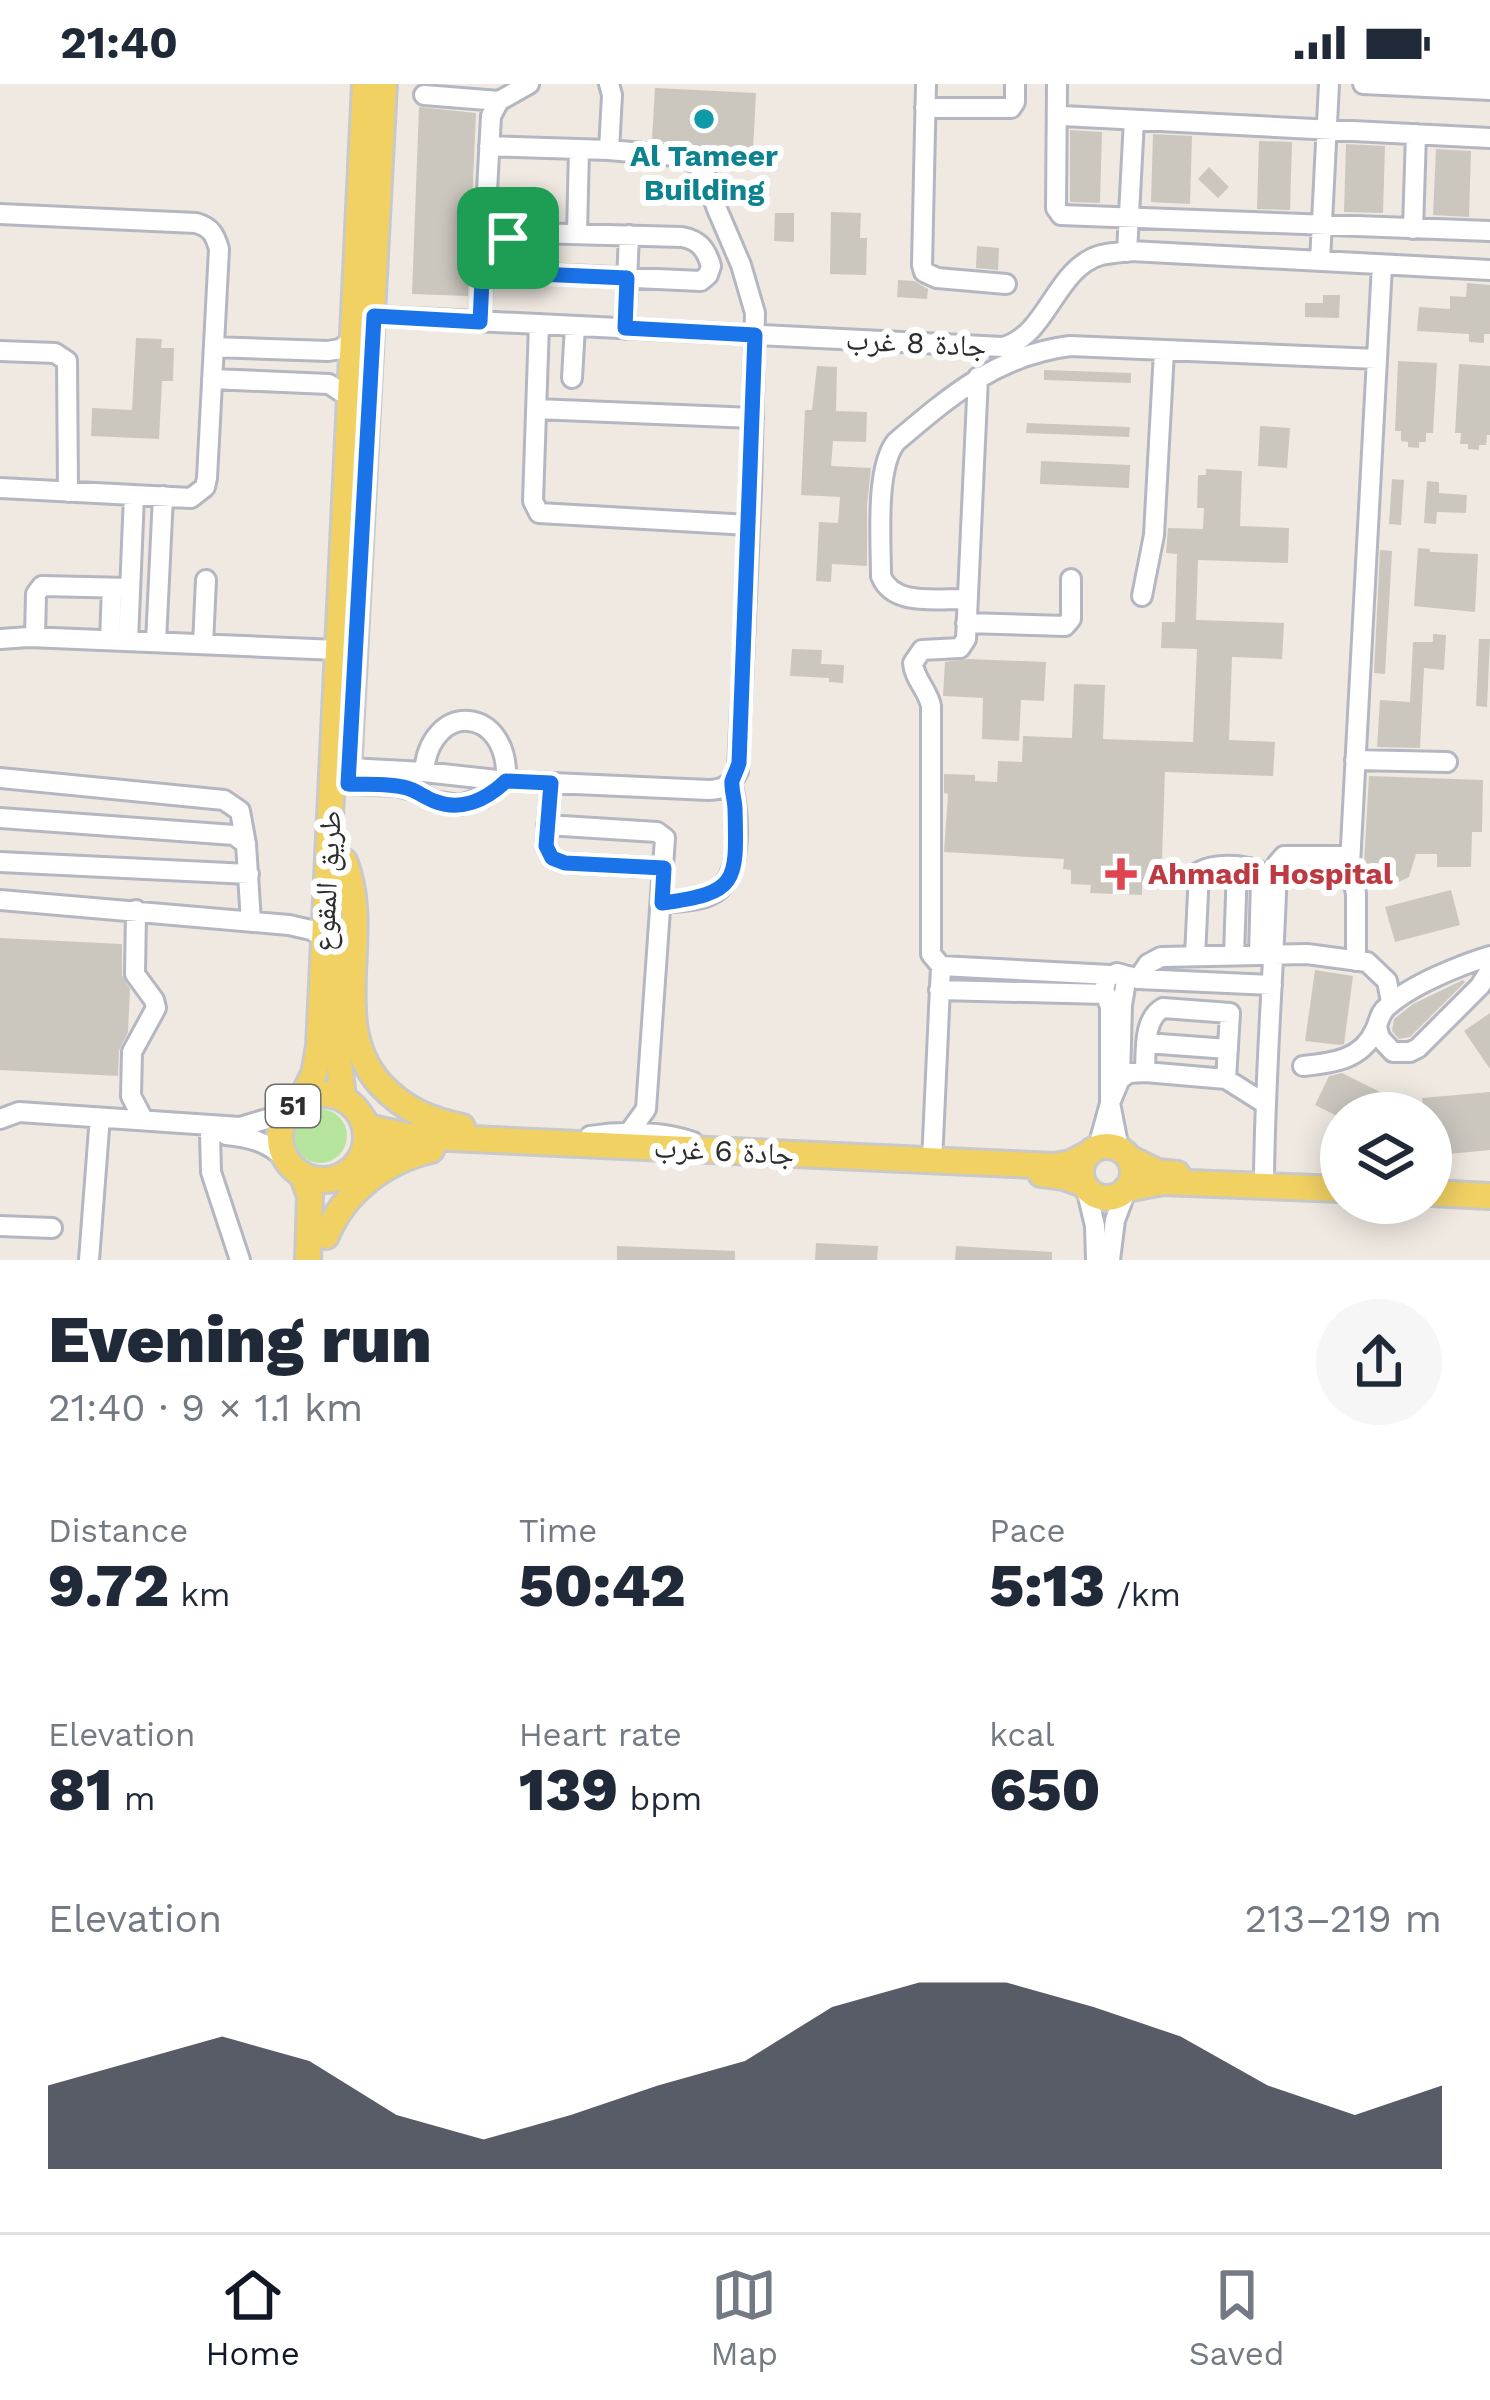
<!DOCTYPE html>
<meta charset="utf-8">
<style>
body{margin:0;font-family:"Work Sans","Noto Naskh Arabic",sans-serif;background:#f6f6f7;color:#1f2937;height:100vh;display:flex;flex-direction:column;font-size:45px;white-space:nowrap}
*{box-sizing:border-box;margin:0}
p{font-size:39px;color:#747a83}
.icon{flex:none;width:66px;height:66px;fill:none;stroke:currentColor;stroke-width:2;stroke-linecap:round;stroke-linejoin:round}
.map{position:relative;height:1176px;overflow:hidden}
.sheet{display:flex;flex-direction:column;background:#fff;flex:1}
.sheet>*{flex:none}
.tools{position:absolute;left:1320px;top:1008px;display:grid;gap:24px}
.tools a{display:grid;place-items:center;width:132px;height:132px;border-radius:50%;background:#fff;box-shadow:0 6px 30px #0003;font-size:60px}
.pin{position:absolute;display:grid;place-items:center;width:102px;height:102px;color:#fff;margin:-51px;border-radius:24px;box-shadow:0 6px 18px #0006}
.round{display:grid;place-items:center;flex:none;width:126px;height:126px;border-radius:63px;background:#f6f6f7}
.head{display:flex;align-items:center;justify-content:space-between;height:204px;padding:0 48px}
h1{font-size:66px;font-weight:800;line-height:90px}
.stats{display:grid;grid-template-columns:repeat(3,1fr);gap:18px;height:204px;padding:12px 48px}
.stats div{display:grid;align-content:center}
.stats b{font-size:60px;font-weight:800}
.stats small{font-size:33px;font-weight:400}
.stats p{font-size:33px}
.chart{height:336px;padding:24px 48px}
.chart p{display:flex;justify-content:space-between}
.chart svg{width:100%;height:216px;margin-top:12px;fill:#111827;opacity:.7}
.status{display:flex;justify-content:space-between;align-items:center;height:84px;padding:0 60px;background:#fff;direction:ltr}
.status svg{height:33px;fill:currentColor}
.menu{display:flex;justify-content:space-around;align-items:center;height:168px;border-top:3px solid #e0e1e3;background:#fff;font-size:33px;color:#747a83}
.menu a{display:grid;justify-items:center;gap:6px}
.menu .selected{color:#111827}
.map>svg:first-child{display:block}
.green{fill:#b6e59e}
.building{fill:#cbc7bf}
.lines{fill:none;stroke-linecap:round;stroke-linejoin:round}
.minor-casing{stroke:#b4b7c1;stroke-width:24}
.major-casing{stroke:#c9c9c9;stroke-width:30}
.minor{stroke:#fff;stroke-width:18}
.major{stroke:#f2d163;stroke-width:24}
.route-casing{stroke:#fff;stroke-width:24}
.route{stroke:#1a73e8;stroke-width:15}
.culture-dot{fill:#0f9aa8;stroke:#fff;stroke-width:4.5}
.health-dot{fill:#e0444e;stroke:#fff;stroke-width:4.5}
.labels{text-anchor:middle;stroke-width:12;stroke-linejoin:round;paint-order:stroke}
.shield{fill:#fff;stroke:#6d6d6d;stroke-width:3}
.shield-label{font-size:27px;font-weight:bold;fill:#2e2e2e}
.culture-label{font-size:30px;font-weight:bold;fill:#0d838f;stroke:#fff}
.street-label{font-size:30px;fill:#2e2e2e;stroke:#fff}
.health-label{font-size:30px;font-weight:bold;fill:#be3a42;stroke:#fff;text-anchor:start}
</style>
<div class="status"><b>21:40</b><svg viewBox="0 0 49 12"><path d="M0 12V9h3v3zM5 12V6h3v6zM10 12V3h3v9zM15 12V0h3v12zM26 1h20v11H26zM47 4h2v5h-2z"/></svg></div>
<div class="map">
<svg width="1490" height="1176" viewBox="0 0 1490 1176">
<rect width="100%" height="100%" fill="#efe9e1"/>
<path class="green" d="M293 1052a27 27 0 1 1 54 0a27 27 0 1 1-54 0Z"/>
<path class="building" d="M655,4L756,9L753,66L694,63L652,56Z
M419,23L476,29L468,212L412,210Z
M1070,46L1102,48L1100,119L1070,118Z
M1153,50L1192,52L1190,120L1151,118Z
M1259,57L1292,58L1290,126L1257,125Z
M1346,60L1385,62L1383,129L1344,128Z
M1436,65L1471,67L1469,133L1433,131Z
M1209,83L1229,103L1218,114L1198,95Z
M831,128L861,129L860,154H867L866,191L830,190Z
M775,129H794V158L774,157Z
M977,162L999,164L998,186L976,184Z
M898,196L914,197L928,205L927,215L897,213Z
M1467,199L1490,201V250H1484V259L1469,258V250L1417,247L1419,223L1450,225V212L1466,213Z
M1323,211H1340L1339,234L1305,233V219H1323Z
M136,254L162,255L161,264H174L173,297H162L159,355L91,352L92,324L132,326Z
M1398,277L1437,279L1433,349H1426V358H1419V364L1408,363V358L1401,357V347H1395Z
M1459,280L1490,282V351H1487L1486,361H1479V366L1468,365V360H1460L1461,349H1455Z
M817,282L837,283L836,327L867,328L866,358L833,357L831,382L871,384L867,421V482L832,480L831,498L816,497L819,438L838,439L840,413L801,411L805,326H812Z
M1044,286L1131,289V299L1044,296Z
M1027,339L1130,343L1129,353L1026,349Z
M1260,342L1290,344L1287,384L1258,382Z
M1041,377L1130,381L1129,404L1040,400Z
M1206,385L1242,387L1240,442L1289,444L1288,479L1198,476L1196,536L1284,539L1282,575L1232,573L1229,656L1275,658L1273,692L1165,688L1161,803H1142V811L1090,809L1091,801L1071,800V786L1063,785L1064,775L944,768L948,710L944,709V690L975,691V697L997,698L998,677L1022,678L1023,652L1072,654L1074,600L1105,601L1103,655L1193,658L1197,565L1161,564L1162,538H1175L1177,470L1166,469L1168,444L1203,445L1204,424H1197L1198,391H1206Z
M1392,395L1404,396L1401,441L1389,440Z
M1427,397L1439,398V409L1467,411L1466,429L1437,428L1436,440L1424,439Z
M1418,464L1430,465V468L1478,470L1475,528L1414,522Z
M1380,466L1392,467L1385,590L1374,589Z
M1433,550L1446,551L1444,586L1424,584L1420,664L1377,663L1380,616L1410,618L1413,558H1433Z
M1479,555H1490L1487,623L1476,622Z
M792,565L822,566L821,580L844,581L843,599L829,598V594L790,592Z
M968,575L1046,578L1044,617L1021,616L1019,657L982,655L983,614L943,612L945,578Z
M1369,692L1483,696L1482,748H1472L1471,783H1437V770H1416L1409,793L1399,798H1367L1364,779Z
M1451,806L1460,841L1395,858L1385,823Z
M0,854L122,860V891L130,905L128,948L119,967L118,992L0,986Z
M1315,886L1353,892L1344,960L1340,961L1305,957Z
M1463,896L1465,898L1410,953L1399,955L1392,947L1394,935L1413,920Z
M1490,929V985L1464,947Z
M1342,989L1398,1017L1392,1029H1341V1034L1315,1021L1329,992Z
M1490,1008V1066L1438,1071L1437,1056H1431V1029H1424L1422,1014Z
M816,1159L878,1162L877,1176H815Z
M617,1162L735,1167V1176H617Z
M956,1162L1052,1168V1176H955Z"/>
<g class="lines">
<defs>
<path id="minor" d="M609,0L612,11L609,66
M926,0L922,181L924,188L937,194L1006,200
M1057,0L1056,124L1061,131L1490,147
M1363,0L1490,6
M424,11L499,17
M925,24H1011L1015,18V0
M1057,36L1063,32L1490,54
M0,130L196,139C211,143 215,151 219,165L207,394L205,403L191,414L0,404
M1413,145L1416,50
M577,150L579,65
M1127,168L1134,36
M1320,177L1329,0
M483,187L701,197L708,191L711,182C706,165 699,156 682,153L533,149L508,155L484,153
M374,232L1003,263C1048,251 1055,184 1101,171C1111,169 1122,168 1131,167L1490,186
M480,238L491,32L499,17L529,0
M539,240L533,417L539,429L749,441
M625,245L629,151
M214,263L328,267L340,265L352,257
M0,267L55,269L67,277L68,408
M572,294L575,242
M212,295L329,300L349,313
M536,325L753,334
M1142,512L1154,451L1164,267
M967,515C938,514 893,523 881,492C881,457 875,384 896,358C949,313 997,271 1070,262L1377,275
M966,539L1065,542L1071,535V495
M35,553L36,510L42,502L130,504
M0,555L29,553L337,566
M110,556L112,504
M128,557L134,411
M156,558L163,412
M203,560L206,496
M1355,676L1447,678
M349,684L424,688L506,697L709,706C723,706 732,700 738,687L751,405L755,229L741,181L717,125L705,90L693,77L676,72L609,66L489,62
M0,694L224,716L240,727L246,760
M551,699L546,762L552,774L565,779L664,784
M348,700L397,702L413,706L434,717L460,721L485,713L506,697C510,621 430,616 424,688
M0,734L234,751L246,760L251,838
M547,741L657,748L665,754L646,1025L628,1050
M0,778L249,790
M0,816L289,841L311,846L325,854
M662,819C679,817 702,818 717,807C743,790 739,726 731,699
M136,826L135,890L154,916L156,924L132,968L131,1012L143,1035
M1234,871L1237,782
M1195,872L1199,788C1215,779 1240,781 1257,786L1261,797L1259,871
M1356,877V810L1350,780L1382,181
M941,882L1110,891
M1129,892L1138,895L1272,901
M1138,895L1148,880L1161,873L1307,870L1367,878L1387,897L1391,918
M939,906L1106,910
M1377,943L1380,954L1393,968H1410L1418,964L1480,902L1490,886
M1146,959L1228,965
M1303,982C1332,979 1362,976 1375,946C1380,936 1379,929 1388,922C1411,901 1460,881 1490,872
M1145,988C1146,967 1143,935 1163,924L1230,929L1226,995
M1120,995L1122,921L1126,897L1124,891L1117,889L1107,894L1104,906L1110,923V1019L1120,995L1129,989L1145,988L1226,995L1264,1019
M1110,1019L1119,1065
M0,1035L19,1028L240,1043L280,1031L290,1025
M210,1050L211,1088L240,1176
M226,1051C249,1053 269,1058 285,1075
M590,1052C621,1047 663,1047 693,1058
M1098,1063L1109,1023
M932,1078L941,882L931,870V622C928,606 914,595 913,579L922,566L960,564L966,555L978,293
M1264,1093C1265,989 1274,885 1277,780L1284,772H1350
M1086,1104L1095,1142L1096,1176
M0,1142L52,1144
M89,1176L99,1045
M1110,1176L1115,1136L1126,1107"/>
<path id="major" d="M348,689L384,0
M344,777C374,850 325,940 381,1001C405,1026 429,1036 462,1043
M340,879L337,961L343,1014
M280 1053a43 43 0 1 1 86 0a43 43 0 1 1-86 0Z
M301,1016L314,990L319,963L365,0
M363,1035L367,1043L407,1052L1055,1082L1071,1079L1088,1070
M1081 1088a26 26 0 1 1 52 0a26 26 0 1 1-52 0Z
M1129,1074L1157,1088L1177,1090
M360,1075L378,1061L407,1059
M302,1090L310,1112L308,1176
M1041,1090L1064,1093L1084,1100
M1126,1105L1163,1098L1341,1105
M1431,1109L1490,1112
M326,1152C344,1108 384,1077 431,1066"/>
</defs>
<use href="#minor" class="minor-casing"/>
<use href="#major" class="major-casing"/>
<use href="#minor" class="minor"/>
<use href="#major" class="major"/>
</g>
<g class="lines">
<defs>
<path id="route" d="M484,153H517L516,189L627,194L625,244L755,251L739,679C737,686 734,691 732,697C731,704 735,717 735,725C737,799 738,809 662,819L664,784L565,779L552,774L546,762L551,699L506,697C486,716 461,728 434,717C424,713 417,707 407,704C388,699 367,701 348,700L374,232L480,238Z"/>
</defs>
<use href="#route" class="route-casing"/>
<use href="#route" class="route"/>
</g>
<circle class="culture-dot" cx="704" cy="35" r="12"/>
<path class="health-dot" d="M1115 772h12v12h12v12h-12v12h-12v-12h-12v-12h12z"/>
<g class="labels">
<rect class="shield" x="266" y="1001" width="54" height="42" rx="9"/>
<g class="shield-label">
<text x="293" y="1031">51</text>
</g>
<g class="culture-label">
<text x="704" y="82">Al Tameer<tspan x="704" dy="34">Building</tspan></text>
</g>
<g class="street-label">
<text transform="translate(916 259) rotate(3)" y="10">جادة 8 غرب</text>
<text transform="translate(327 797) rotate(-87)" y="10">طريق المقوع</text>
<text transform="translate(724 1067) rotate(3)" y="10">جادة 6 غرب</text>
</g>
<g class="health-label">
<text x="1148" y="800">Ahmadi Hospital</text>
</g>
</g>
</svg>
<div class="tools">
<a><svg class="icon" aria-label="layers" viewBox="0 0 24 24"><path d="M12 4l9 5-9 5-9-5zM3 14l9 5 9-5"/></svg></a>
</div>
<div class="pin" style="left:508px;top:154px;background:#1e9e55"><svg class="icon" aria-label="arrive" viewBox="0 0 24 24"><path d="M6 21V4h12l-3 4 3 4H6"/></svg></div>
</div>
<section class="sheet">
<div class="head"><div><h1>Evening run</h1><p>21:40 · 9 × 1.1 km</p></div><a class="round"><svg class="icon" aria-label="share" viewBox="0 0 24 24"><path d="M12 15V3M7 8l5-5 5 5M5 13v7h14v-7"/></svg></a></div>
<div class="stats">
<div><p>Distance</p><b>9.72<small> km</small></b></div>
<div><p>Time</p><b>50:42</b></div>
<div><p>Pace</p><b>5:13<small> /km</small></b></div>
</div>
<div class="stats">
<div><p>Elevation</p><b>81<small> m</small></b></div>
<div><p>Heart rate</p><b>139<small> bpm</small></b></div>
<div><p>kcal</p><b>650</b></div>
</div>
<div class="chart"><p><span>Elevation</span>213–219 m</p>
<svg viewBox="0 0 160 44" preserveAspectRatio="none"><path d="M0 44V27L10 22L20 17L30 22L40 33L50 38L60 33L70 27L80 22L90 11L100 6L110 6L120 11L130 17L140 27L150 33L160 27V44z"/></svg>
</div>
</section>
<nav class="menu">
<a class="selected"><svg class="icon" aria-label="home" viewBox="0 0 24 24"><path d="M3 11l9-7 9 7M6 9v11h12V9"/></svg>Home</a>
<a><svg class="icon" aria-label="map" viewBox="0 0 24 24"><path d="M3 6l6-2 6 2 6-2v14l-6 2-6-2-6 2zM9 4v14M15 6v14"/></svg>Map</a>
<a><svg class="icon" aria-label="saved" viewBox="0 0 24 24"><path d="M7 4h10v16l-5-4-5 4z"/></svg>Saved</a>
</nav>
